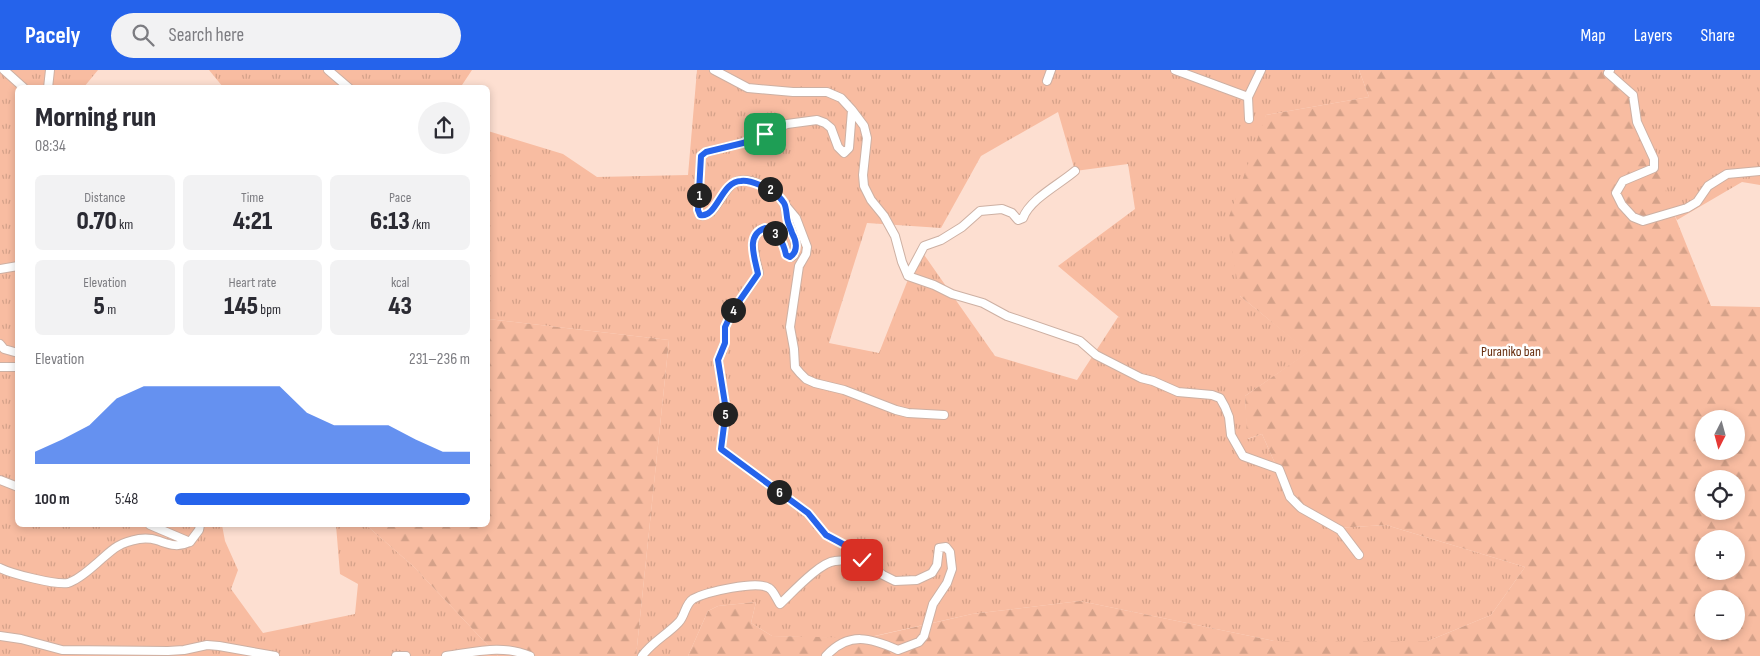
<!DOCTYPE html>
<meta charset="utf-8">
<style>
body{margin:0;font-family:"Sofia Sans Condensed",sans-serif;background:#f2f2f3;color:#2b2b33;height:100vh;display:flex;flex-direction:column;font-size:19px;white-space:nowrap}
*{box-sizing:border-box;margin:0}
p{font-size:16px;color:#7c7c81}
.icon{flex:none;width:28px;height:28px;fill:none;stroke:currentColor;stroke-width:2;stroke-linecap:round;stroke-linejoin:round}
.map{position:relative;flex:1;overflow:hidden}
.panel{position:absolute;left:15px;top:15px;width:475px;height:442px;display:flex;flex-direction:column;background:#fff;border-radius:8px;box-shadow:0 2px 8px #0003}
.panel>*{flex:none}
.needle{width:32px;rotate:186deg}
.controls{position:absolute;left:1695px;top:340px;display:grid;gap:10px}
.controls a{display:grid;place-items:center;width:50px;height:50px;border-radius:50%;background:#fff;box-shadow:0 2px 8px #0003;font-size:25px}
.pin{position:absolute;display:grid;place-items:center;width:42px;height:42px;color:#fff;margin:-21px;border-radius:10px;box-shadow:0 2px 8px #0006}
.km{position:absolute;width:25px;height:25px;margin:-12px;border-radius:50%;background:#222;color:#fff;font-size:14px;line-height:25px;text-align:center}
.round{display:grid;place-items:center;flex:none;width:52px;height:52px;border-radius:26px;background:#f2f2f3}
.headline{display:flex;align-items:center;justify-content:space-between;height:85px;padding:0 20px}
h1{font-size:28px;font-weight:800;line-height:38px}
.figures{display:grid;grid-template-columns:repeat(3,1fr);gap:8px;height:85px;padding:5px 20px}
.figures div{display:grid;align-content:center;border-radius:8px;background:#f2f2f3;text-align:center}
.figures b{font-size:25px;font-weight:800}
.figures small{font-size:14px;font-weight:400}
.figures p{font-size:14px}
.chart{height:140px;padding:10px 20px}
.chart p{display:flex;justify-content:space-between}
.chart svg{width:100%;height:90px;margin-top:5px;fill:#2563eb;opacity:.7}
ul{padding:0 20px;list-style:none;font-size:16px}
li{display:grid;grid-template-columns:80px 60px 1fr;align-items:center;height:38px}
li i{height:12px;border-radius:6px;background:#2563eb}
header{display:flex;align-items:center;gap:30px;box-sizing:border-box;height:70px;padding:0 25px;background:#2563eb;color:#fff}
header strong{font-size:24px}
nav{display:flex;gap:28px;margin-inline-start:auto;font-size:18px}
.search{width:350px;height:45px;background:#f2f2f3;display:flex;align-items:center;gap:12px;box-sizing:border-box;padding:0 18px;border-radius:28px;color:#7c7c81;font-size:19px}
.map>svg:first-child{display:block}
.grass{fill:url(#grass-tufts);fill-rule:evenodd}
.forest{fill:url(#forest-firs);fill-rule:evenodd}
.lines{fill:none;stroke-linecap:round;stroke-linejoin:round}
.minor-casing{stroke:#cdb0a3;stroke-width:10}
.minor{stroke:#fff;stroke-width:8}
.route-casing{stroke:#fff;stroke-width:10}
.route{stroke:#2563eb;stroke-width:6}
.labels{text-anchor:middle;stroke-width:5;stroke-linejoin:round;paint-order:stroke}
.park-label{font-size:14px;fill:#672d0e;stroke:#fff}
</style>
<header>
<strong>Pacely</strong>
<div class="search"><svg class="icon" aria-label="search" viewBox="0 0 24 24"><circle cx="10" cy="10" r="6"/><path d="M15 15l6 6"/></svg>Search here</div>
<nav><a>Map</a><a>Layers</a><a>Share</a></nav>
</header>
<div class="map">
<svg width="1760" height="586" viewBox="0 0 1760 586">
<defs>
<pattern id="grass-tufts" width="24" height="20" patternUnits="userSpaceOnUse" patternTransform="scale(1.25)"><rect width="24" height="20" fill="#f8bca1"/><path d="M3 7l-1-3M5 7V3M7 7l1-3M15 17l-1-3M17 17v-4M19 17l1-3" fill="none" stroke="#d4a189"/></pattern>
<pattern id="forest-firs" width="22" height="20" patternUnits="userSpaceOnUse" patternTransform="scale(1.25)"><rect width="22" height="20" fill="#f8bca1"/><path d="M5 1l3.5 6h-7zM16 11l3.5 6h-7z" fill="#d4a189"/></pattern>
</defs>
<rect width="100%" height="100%" fill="#fddfd1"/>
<path class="grass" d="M0,0H98L84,17L18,18V455H222L225,471L238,500L231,519L263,563L355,544L358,514L340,504L336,455H366L413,496L498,586H0Z
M209,0H472L460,18L223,17Z
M697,0H1359L1369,27L1266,45L1240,226L1309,282L1245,326L1248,369L1262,364L1290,427L1336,458L1386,455L1525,497L1491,545L1428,571H1274L1080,531L972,544L861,569L772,566L751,553L756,532L718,536L708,541L688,586H636L669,270L488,249V61L563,84L597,107L688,105ZM1058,42L1075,101L1128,94L1135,139L1058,196L1120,248L1118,247L1077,310L995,286L920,179L879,283L829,273L867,153L941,158L981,86Z
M1607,0H1760V115L1742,112L1677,150Z"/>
<path class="forest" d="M1359,0H1607L1637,18L1670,134L1711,236L1760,237V586H688L708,541L718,536L756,532L751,553L772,566L867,568L972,544L1080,531L1274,571H1428L1491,545L1525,497L1386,455L1336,458L1290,427L1262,364L1247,369L1245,326L1308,282L1240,226L1227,152L1266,45L1369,27ZM1704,349H1736V381H1704ZM1704,409H1736V441H1704ZM1704,469H1736V501H1704ZM1704,529H1736V561H1704Z
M488,249L669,270L636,586H498L413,496L366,455H488Z"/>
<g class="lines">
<defs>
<path id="minor" d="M4,0L24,18
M328,0L349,18
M714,0L748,18L793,22H827L841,28L852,40L849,78L844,83L838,77L831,58L825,53L817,50L787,54L743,73L706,82L701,86L698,140L700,145C714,149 722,120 734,113C748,104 776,121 784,133C786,137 786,144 787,148C790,162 799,170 794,185L791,187L787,185C783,170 778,165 765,158C745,165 756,188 759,203L733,240L725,257V273L718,290L726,340L721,379L808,443L826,465L853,480L862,490L883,505L895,511L917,510L932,503L937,495L939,478L946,477L950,482L952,499L947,513L933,534L924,566L919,572L898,580C871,568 849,561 826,586
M1175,0L1248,27L1249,49
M1610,0L1608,3L1633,25L1637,52L1654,89V98L1623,111L1616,123L1622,135L1633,147L1643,151L1687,138L1697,132L1708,116L1727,104L1760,101
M1047,11L1051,0
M48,18L50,0
M1248,27L1261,0
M852,40L864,56L867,68L863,105L864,116L871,130L884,146L895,166L902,192L908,206L934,215L952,224L983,233L1007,246L1080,271L1096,285L1141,308L1153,311L1178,322L1212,325L1220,328L1225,337L1229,347L1231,365L1243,386L1279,399L1290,427L1301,438L1340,460L1359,485
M786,136L796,148L807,177L806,184L799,196L790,257L794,279L795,297L800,303L806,309L815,313L844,320L896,340L908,343L944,345
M0,199L18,196
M908,206L924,176L941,170L962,157L980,141L1002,139L1012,143L1018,150L1023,148C1030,129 1060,114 1075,101
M0,274L4,279L18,283
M0,297H18
M0,410L18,417
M190,472L199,460L200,455
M0,498C12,504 55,515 68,513C78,510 88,501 96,494C112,480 117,473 139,469C160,465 169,482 190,472L150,455
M0,566L21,569L62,580L168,581L184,580L207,575L219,576L275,586
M396,586H406
M446,586C476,582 501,574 530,586
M642,586C652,572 668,564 679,552C685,546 685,534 693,529C706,522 757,510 769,518C774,521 777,530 780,534C792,523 820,492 835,491C844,489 852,493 862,490"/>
</defs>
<use href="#minor" class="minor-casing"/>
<use href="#minor" class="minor"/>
</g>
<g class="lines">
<defs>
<path id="route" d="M765,64L743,73L706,82L701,86L698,140L700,145C717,149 721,111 741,111C747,110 755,113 760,115C769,118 779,125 784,133C787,138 786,146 788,152C789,156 791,159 792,163C796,170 799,181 790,187L786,185C783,170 778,165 765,158C745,165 755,188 758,204L733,240L725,257V273L718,290L726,340L721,379L808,443L826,465L854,480L862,490"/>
</defs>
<use href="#route" class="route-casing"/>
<use href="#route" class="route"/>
</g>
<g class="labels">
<g class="park-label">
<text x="1511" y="286">Puraniko ban</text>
</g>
</g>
</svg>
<div class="controls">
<a><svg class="needle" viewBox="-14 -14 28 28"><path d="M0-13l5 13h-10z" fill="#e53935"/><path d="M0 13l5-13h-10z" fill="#7c7c81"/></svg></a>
<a><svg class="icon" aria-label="locate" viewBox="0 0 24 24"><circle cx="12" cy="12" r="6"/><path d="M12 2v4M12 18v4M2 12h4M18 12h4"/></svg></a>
<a>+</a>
<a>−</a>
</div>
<div class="pin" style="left:765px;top:64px;background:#1e9e55"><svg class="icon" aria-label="arrive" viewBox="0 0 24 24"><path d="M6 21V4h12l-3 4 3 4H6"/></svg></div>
<div class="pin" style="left:862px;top:490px;background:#d93025"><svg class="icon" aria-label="check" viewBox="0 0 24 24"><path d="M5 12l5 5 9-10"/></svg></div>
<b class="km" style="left:699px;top:125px">1</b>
<b class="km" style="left:770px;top:119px">2</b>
<b class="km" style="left:775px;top:163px">3</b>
<b class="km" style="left:733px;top:240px">4</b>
<b class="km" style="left:725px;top:344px">5</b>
<b class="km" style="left:779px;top:422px">6</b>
<section class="panel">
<div class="headline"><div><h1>Morning run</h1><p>08:34</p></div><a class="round"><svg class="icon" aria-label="share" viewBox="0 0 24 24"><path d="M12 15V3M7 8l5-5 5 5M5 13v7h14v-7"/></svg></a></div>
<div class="figures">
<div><p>Distance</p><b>0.70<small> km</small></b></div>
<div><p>Time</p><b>4:21</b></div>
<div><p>Pace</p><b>6:13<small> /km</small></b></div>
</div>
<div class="figures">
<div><p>Elevation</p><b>5<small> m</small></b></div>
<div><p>Heart rate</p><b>145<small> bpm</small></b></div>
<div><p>kcal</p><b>43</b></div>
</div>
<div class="chart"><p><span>Elevation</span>231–236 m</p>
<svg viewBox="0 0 160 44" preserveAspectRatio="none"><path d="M0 44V38L10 32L20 25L30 12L40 6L50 6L60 6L70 6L80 6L90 6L100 19L110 25L120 25L130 25L140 32L150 38L160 38V44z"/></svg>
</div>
<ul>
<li><b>100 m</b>5:48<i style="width:100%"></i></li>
</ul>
</section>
</div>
